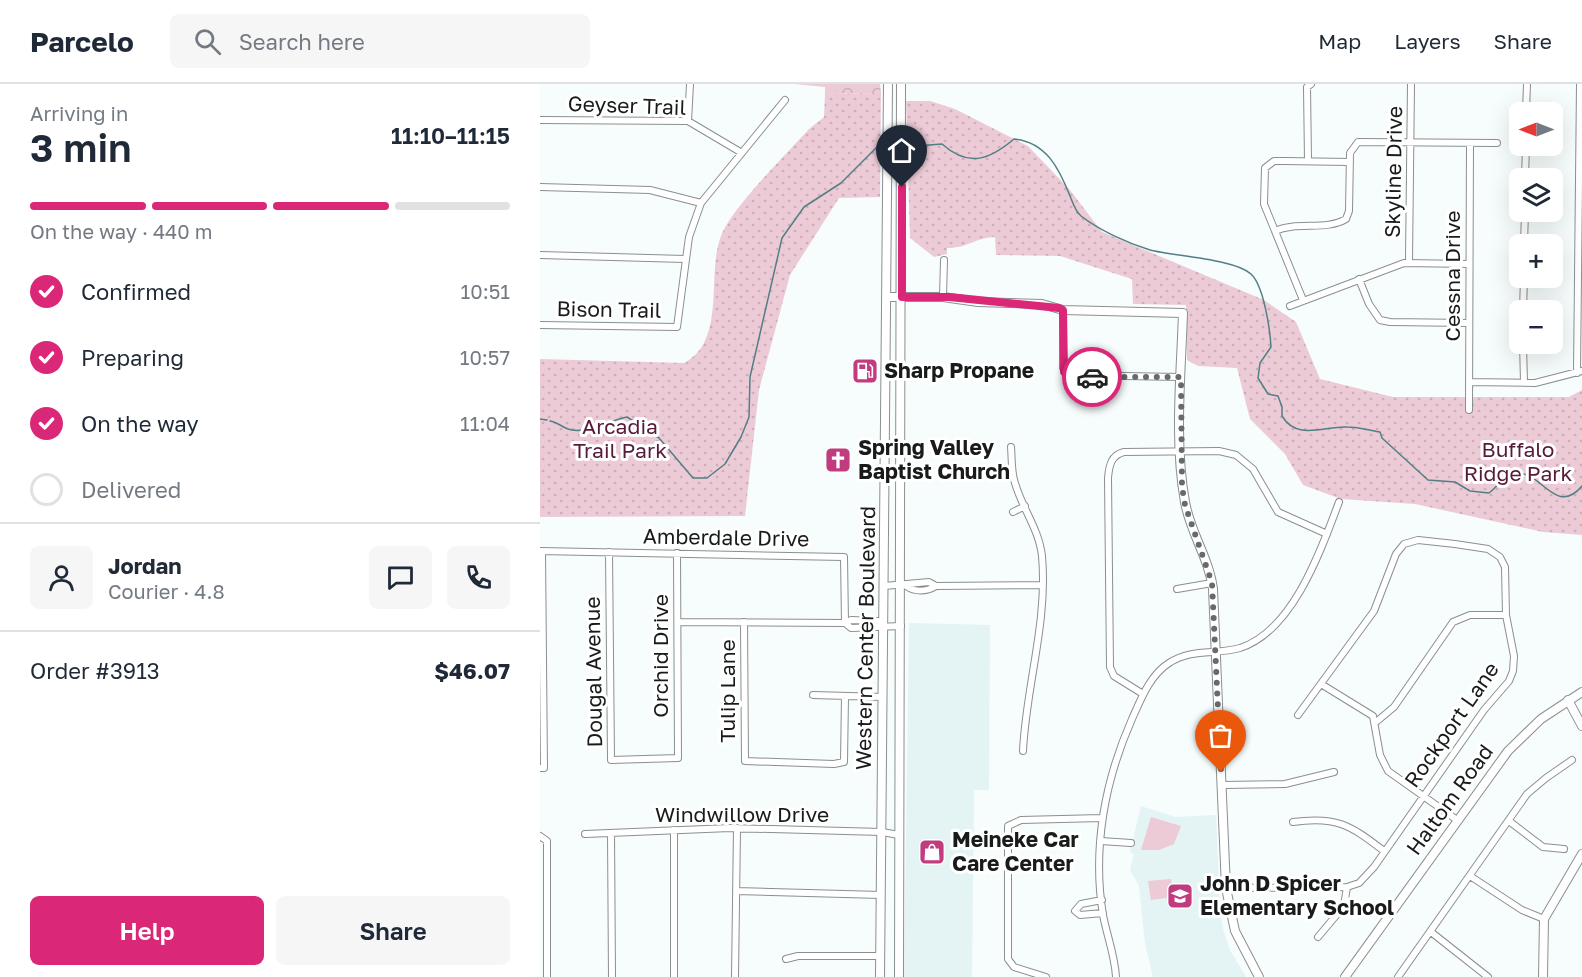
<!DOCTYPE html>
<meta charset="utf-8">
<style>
:root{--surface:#fff;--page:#f6f6f7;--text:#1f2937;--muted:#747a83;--line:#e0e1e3;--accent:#db2777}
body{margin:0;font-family:"Golos Text",sans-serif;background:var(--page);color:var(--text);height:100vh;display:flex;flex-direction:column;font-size:22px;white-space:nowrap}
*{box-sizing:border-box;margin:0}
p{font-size:20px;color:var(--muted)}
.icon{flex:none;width:33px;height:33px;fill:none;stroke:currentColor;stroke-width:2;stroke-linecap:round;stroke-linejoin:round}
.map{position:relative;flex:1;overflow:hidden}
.drawer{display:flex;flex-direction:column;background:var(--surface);width:540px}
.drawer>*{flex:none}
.needle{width:39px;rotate:270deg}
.controls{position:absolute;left:969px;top:18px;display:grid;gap:12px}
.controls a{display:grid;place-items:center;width:54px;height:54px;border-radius:9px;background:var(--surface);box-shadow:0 6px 24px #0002;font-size:30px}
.pin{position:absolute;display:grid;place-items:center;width:51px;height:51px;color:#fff;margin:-62px -26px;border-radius:50% 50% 50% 0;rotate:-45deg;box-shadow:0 0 6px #0007}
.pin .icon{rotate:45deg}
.courier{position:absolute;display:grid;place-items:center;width:60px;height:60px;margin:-30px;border:4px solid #db2777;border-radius:50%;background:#fff;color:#222;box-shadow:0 2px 8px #0007}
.overview em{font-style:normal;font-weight:600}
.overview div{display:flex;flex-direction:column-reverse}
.overview{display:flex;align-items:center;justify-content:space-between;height:102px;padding:0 30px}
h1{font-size:39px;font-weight:600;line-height:45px}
.bar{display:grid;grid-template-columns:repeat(4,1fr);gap:9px 6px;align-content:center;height:72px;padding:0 30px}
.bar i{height:8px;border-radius:4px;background:var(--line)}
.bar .on{background:var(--accent)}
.bar p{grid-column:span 4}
.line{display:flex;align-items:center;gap:15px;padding:0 30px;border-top:2px solid var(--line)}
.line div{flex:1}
.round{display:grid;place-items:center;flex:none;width:63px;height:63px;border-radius:9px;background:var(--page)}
ol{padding:0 30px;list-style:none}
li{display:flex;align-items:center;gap:18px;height:66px}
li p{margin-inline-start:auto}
li .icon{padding:6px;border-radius:50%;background:var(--accent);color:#fff;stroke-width:4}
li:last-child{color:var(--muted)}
li i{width:33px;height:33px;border:3px solid var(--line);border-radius:50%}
.button{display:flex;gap:12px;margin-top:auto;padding:12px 30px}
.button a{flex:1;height:69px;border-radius:9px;background:var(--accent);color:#fff;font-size:24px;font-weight:600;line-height:69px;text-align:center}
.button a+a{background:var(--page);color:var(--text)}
header{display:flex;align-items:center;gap:36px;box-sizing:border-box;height:84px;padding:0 30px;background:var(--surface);border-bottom:2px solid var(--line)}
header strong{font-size:28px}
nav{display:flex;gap:33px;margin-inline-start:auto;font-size:21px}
.search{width:420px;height:54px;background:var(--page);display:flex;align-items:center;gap:15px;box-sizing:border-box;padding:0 21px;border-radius:9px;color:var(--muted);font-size:22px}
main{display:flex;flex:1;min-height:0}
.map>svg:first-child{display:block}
.built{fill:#e4f3f4}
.forest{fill:url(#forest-crowns)}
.park{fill:url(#park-dots)}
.pitch{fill:#eccbd7}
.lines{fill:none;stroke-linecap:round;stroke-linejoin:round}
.stream{stroke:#527f84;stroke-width:1.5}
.minor-casing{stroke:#8a8f8f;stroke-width:8}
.tertiary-casing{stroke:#8a8f8f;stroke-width:10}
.secondary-casing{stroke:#8a8f8f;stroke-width:10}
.minor{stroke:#fff;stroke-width:6}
.tertiary{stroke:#fff;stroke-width:8}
.secondary{stroke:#fff;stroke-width:8}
.done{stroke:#676a6a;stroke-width:6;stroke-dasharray:0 10.8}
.route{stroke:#db2777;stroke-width:8}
.labels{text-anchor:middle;stroke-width:6;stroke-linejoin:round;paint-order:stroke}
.street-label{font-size:21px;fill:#191b1b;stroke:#fff}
.poi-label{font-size:21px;font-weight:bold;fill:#191b1b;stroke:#fff;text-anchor:start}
.park-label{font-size:21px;fill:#571a38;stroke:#fff}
</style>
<header>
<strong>Parcelo</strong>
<div class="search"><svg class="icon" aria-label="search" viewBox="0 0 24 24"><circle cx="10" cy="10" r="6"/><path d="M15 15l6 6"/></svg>Search here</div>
<nav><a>Map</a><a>Layers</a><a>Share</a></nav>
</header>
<main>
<section class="drawer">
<div class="overview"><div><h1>3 min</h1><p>Arriving in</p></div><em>11:10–11:15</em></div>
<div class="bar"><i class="on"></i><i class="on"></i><i class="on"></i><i></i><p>On the way · 440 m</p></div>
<ol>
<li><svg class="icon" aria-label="check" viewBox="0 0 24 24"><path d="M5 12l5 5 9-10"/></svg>Confirmed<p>10:51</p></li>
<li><svg class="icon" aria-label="check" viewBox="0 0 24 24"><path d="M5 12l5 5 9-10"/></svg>Preparing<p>10:57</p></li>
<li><svg class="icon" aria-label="check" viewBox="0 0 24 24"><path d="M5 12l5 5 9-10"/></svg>On the way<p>11:04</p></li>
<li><i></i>Delivered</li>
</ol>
<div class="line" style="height:108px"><a class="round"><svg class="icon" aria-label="person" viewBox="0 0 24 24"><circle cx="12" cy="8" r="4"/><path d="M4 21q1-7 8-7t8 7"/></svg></a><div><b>Jordan</b><p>Courier · 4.8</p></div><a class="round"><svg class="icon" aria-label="chat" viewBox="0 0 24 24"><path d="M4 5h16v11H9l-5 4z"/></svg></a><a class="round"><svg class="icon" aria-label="phone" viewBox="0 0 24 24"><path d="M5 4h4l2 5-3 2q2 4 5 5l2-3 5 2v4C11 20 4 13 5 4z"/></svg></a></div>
<div class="line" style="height:78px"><div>Order #3913</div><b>$46.07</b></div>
<div class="button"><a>Help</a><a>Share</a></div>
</section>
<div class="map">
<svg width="1042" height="893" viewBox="0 0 1042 893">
<defs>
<pattern id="forest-crowns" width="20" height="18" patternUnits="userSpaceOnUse" patternTransform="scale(1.5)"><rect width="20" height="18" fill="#eccbd7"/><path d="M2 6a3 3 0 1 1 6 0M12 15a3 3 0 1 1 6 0" fill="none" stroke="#caaeb8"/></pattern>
<pattern id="park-dots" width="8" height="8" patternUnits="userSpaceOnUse" patternTransform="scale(1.5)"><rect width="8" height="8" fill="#eccbd7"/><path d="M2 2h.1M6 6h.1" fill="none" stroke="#caaeb8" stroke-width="1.8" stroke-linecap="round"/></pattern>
</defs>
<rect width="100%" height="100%" fill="#f7fcfd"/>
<!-- built -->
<path class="built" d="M369,539l81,2 -1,165h-15l-2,187h-68z
M601,722l34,11 41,-2 4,92 3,22 7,21 16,27h-93l-8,-33 -6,-58 -9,-16 4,-16 -4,-2z"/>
<!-- forest -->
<path class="forest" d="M255,0h85l1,9 -56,1v-7z"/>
<!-- park -->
<path class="park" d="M341,9l-1,104 -41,1 -49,77 -31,115 -14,126 -205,1v-158l144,4c43,-22 22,-89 37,-127 12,-30 65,-81 88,-107l15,-12 1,-23z
M366,17h24l25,8 73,37 42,44 32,42 162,68 32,22 24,57 73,18h176l13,-7v145l-39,-3 -128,-28 -74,-5 -38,-14 -18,-31 -35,-35 -13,-51 -39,-2 -11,-6 -1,-55 -53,-1 -1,-25 -72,-23 -64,-1 -1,-18c-22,1 -26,11 -48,11v6l-13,3 -24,-19z"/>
<!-- pitch -->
<path class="pitch" d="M611,733l30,9 -7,18 -15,6h-18z
M631,795l2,18 -22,3 -3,-19z"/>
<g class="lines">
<!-- stream -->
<path class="stream" d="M363,63l39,-3c26,23 46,17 72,-5 32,3 45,29 56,57 3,7 5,15 11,20 18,14 46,27 69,34 23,6 85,9 101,24 13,12 19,56 20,73l-11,16 -2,15 10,16 10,2 4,11v9c15,25 42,10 65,11 10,0 22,3 33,5l2,6 46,42 27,2 15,9 19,2c11,-8 11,-15 27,-19 24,-6 39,44 66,12
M0,335l7,1
M10,337c7,1 12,6 18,8 17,6 42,-9 59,-12l32,21 34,40h14l18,-14 16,-27 8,-20 1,-40 32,-139 22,-31 37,-24 37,-37h5"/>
<defs>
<path id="minor" d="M986,28l1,-28
M0,36l148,1 54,32
M148,37l2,-37
M768,77l-1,-74 4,-3
M985,94l1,-32
M0,103l110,3 51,13
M735,147c22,-10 51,0 71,-12l3,-8 1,-58 8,-11 139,1
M984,160l1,-32
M0,171l145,4
M869,177l2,-177
M819,195l10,25 11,16 10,2 79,1
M403,213l1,-37
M763,216l-39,-96 1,-36 9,-7h10l66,1
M750,222l114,-43 65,1
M523,226v58l3,7 115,2
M983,226l1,-32
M0,241l137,2 12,-90 12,-34 84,-103
M983,260l1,38
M1037,289l3,-289
M929,298l66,1 47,-12
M929,326l1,-267
M471,363c1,11 0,25 4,36 7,25 24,46 27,73 6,66 -16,130 -19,195
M473,428l12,-6
M0,467l304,6 1,66
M69,468l2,208 67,-2 -1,-205
M344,502l45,-4 7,4 105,-1
M366,502c9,6 20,6 30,0
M637,505l35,-6
M138,538l167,1 6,-3 27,1 6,5
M204,538l1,139 89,3 10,-2 1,-66
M305,539l6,5 50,-2
M781,600l52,32 7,39 8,16 69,49
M603,610l-29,-18 -4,-9 -2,-189c1,-12 3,-23 16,-26l95,-1 17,4 17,14 25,43 49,22
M273,611l70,2
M836,638l18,-15 59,-85 17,-7h36
M0,684h4l-2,-217
M682,701l63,-1 49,-12
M969,737l34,26 21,2
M753,738c44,-6 57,3 91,29
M71,749l1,144
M45,750l145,-6 152,4 17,3
M0,752l7,5v136
M561,757l30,2
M930,792l52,34 22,9
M686,804l121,-1 12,-4 15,-16 110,-157 25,-29 4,-10 1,-15 -8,-41 -1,-48 -5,-10 -12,-8 -33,-5 -37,-4 -14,4 -8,10 -22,57 -76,104
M196,807l145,4
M562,816l-21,4 -6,7 5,4 23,-2
M891,848l57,45
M778,853l26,-31 3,-19
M246,875l12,-3h83
M134,893v-147
M195,893l2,-149
M506,893l-32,-10 -6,-8v-133l13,-6 81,-2
M576,893c-1,-21 -9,-41 -13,-62 -11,-67 2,-135 29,-196 9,-20 18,-44 37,-56 23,-15 46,-8 71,-15 53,-17 81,-98 99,-146
M858,893l129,-183 19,-16 26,-18"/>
<path id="tertiary" d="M347,213h56l35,5 64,2 21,6 120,3c-2,62 -9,128 2,189 5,30 24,56 28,87l13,299 9,43 24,46
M1028,616l14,26
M1003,893l1,-58 38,-65"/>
<path id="secondary" d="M340,893l8,-893
M359,893l2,-893
M805,893l163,-226 33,-32 41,-27"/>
</defs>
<!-- minor casing -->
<use href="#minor" class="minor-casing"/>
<!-- tertiary casing -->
<use href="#tertiary" class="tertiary-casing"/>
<!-- secondary casing -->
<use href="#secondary" class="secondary-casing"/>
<!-- minor -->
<use href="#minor" class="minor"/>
<!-- tertiary -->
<use href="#tertiary" class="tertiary"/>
<!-- secondary -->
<use href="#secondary" class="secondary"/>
</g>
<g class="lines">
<!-- done -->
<path class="done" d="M552,293h89l1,110 3,18 27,78 9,189"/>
<!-- route -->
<path class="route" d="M362,103v110h47l110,11 4,2 1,62 6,5h22"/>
</g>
<!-- icons -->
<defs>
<symbol id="fuel-square" viewBox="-11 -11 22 22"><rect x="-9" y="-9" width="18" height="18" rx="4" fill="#c13c7f" stroke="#fff"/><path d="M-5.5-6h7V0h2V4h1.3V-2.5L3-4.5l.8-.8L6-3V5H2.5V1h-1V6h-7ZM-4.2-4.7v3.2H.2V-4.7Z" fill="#fff"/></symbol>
<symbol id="church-square" viewBox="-11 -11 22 22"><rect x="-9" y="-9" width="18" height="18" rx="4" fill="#c13c7f" stroke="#fff"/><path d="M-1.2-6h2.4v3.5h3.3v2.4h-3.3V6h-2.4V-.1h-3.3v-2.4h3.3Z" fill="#fff"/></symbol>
<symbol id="shop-square" viewBox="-11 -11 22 22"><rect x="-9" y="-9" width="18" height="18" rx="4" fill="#c13c7f" stroke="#fff"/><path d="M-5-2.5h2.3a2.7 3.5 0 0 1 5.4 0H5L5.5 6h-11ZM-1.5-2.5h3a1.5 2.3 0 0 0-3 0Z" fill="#fff"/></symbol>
<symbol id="school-square" viewBox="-11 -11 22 22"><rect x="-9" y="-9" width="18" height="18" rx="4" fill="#c13c7f" stroke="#fff"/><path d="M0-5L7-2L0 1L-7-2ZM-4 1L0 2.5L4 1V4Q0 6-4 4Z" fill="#fff"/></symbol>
</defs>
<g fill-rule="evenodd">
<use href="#fuel-square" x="310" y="272" width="30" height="30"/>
<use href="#church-square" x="283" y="361" width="30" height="30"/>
<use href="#shop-square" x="377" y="753" width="30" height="30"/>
<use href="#school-square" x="625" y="797" width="30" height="30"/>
</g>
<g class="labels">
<!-- street labels -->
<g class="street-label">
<text transform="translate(87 22) rotate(2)" y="7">Geyser Trail</text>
<text transform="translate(854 88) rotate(-89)" y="7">Skyline Drive</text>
<text transform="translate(913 192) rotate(-90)" y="7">Cessna Drive</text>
<text transform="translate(69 226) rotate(1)" y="7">Bison Trail</text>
<text transform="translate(186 454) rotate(1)" y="7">Amberdale Drive</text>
<text transform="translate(326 554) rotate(-89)" y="7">Western Center Boulevard</text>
<text transform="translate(121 572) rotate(-90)" y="7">Orchid Drive</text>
<text transform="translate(54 588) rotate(-91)" y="7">Dougal Avenue</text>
<text transform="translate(188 607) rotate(-90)" y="7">Tulip Lane</text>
<text transform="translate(912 641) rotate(-55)" y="7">Rockport Lane</text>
<text transform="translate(910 716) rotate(-54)" y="7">Haltom Road</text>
<text x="202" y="738">Windwillow Drive</text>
</g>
<!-- poi labels -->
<g class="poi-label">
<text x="344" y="294">Sharp Propane</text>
<text x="318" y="371">Spring Valley<tspan x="318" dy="24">Baptist Church</tspan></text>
<text x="412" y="763">Meineke Car<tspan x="412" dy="24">Care Center</tspan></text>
<text x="660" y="807">John D Spicer<tspan x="660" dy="24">Elementary School</tspan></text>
</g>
<!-- park labels -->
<g class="park-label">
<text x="80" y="350">Arcadia<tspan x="80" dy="24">Trail Park</tspan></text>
<text x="978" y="373">Buffalo<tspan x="978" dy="24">Ridge Park</tspan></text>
</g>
</g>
</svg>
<div class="controls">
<a><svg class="needle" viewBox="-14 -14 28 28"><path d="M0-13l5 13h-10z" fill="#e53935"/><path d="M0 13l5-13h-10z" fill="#747a83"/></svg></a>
<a><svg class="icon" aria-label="layers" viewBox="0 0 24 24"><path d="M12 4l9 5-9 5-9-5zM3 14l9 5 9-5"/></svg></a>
<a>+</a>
<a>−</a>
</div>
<div class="pin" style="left:681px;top:688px;background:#ea580c"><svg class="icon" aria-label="bag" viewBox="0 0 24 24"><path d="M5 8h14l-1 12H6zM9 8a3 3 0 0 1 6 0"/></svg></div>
<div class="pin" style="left:362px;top:103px;background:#1f2937"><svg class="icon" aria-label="home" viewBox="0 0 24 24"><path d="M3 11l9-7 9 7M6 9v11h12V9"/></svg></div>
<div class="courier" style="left:552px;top:293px"><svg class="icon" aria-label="car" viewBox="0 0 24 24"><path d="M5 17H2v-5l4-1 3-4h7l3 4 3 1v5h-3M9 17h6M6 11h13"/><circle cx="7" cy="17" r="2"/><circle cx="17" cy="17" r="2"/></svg></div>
</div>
</main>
